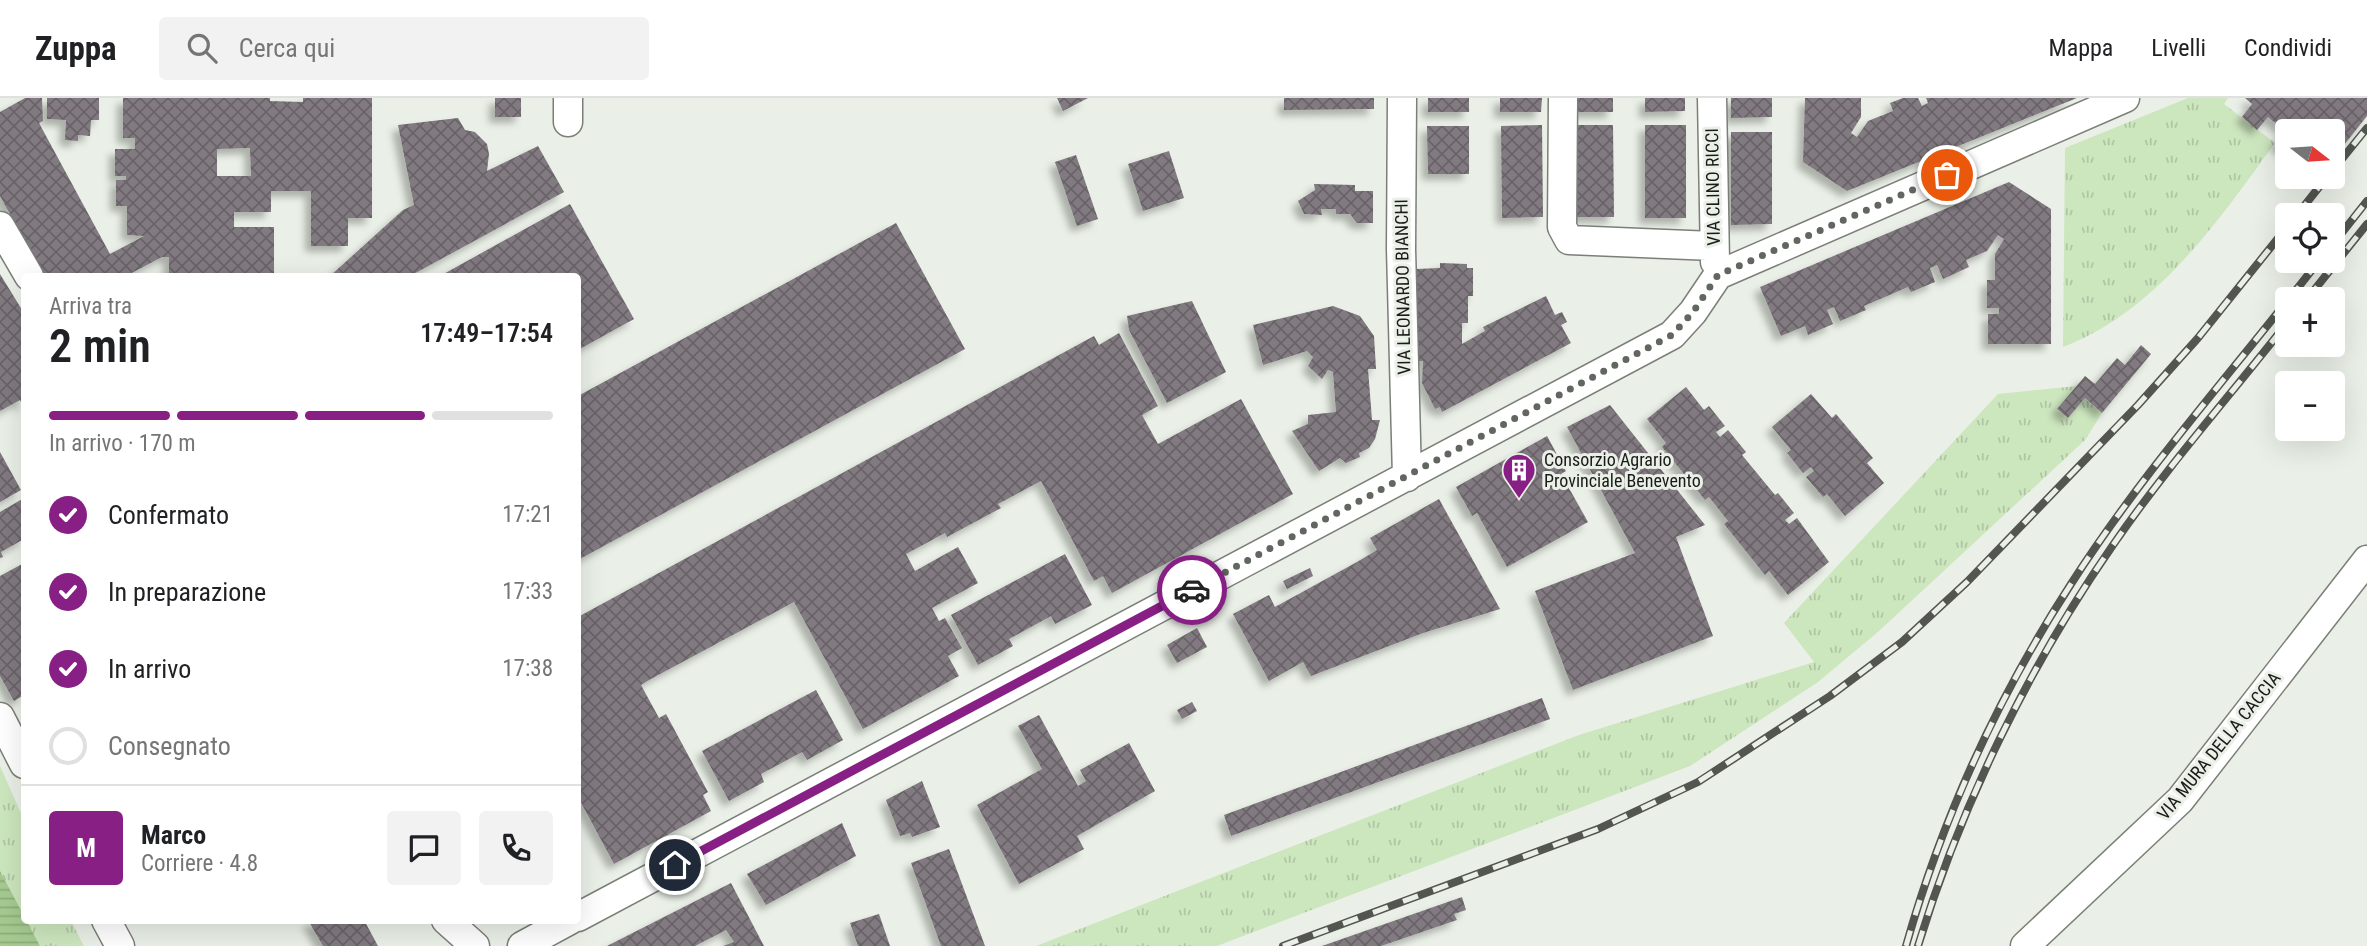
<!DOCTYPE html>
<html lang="it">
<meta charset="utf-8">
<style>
:root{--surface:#fff;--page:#f2f2f2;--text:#202124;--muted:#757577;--line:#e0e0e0;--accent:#881f85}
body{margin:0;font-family:"Roboto Condensed",sans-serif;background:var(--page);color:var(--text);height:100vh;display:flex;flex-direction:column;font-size:26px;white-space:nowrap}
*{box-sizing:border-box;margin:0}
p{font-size:23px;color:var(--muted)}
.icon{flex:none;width:38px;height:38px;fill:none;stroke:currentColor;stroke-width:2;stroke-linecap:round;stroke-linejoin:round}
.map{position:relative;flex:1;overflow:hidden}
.side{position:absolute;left:21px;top:175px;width:560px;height:651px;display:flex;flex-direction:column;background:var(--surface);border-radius:7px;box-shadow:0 7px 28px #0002}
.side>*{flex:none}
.needle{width:46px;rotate:107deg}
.fabs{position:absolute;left:2275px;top:21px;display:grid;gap:14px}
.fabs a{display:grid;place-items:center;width:70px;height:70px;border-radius:7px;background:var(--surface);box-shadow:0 7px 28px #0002;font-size:35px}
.pin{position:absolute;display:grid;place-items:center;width:60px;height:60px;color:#fff;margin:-30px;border:4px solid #fff;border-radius:50%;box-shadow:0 2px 7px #0007}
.courier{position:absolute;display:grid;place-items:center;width:70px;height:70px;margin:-35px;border:5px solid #881f85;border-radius:50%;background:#fff;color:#222;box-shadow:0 2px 9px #0007}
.overview em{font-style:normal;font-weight:600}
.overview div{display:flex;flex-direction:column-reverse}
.overview{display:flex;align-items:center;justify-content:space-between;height:119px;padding:0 28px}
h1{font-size:46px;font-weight:600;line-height:52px}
.bar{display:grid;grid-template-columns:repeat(4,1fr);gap:10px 7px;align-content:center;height:84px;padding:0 28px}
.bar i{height:9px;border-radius:5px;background:var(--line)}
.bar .on{background:var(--accent)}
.bar p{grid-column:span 4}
.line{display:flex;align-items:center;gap:18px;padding:0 28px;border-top:2px solid var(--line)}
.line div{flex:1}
.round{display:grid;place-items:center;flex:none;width:74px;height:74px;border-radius:7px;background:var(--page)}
ol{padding:0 28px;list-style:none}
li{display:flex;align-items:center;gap:21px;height:77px}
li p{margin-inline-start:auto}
li .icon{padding:7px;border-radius:50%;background:var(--accent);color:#fff;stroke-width:4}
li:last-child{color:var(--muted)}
li i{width:38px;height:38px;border:4px solid var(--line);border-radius:50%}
header{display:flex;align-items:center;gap:42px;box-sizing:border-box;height:98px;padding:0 35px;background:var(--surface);border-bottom:2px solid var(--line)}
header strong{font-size:33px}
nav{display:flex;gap:38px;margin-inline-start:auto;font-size:24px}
.search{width:490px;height:63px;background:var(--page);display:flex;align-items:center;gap:18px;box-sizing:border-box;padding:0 24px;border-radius:7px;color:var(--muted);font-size:26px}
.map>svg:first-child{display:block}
.grass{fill:url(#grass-tufts)}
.water{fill:url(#water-rules)}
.building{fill:url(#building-cross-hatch);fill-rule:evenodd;filter:url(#shadow)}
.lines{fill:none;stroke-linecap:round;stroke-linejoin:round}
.minor-casing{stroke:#7a7f77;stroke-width:31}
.minor{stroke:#fff;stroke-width:28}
.rail-casing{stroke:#525550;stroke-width:8}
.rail{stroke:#eaf0e7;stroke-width:5;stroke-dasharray:16;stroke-linecap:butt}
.done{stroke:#626660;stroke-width:7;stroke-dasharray:0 12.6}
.route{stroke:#881f85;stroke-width:9}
.labels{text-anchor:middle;stroke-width:6;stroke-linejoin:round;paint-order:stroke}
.street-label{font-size:18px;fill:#191b18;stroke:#eaf0e7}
.poi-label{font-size:18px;fill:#191b18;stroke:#eaf0e7;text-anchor:start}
</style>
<header>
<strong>Zuppa</strong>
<div class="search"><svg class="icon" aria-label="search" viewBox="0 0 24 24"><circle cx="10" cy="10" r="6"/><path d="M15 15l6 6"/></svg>Cerca qui</div>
<nav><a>Mappa</a><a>Livelli</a><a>Condividi</a></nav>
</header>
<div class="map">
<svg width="2367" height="848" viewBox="0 0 2367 848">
<defs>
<pattern id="grass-tufts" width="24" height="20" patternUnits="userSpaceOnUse" patternTransform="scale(1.75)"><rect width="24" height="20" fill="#cce6be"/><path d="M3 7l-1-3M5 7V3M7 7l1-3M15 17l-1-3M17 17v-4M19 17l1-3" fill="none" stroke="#afc5a3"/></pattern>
<pattern id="water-rules" width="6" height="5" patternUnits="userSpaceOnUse" patternTransform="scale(1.75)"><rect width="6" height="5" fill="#a5ca90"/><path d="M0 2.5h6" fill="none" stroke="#8dad7b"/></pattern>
<pattern id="building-cross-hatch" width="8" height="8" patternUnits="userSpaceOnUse" patternTransform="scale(1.75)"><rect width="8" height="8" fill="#817a80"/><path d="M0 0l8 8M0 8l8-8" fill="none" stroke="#696368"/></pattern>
<filter id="shadow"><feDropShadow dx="-6" dy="6" stdDeviation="3.5" flood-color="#0004"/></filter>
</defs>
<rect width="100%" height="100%" fill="#eaf0e7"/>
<!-- grass -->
<path class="grass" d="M2188,0h40l-4,6 51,39c-57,78 -118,168 -212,204l2,-199z
M2077,288l-20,24 11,8 17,-20 17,15 -17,27 -206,191 -61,51 -128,84 -473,180h-181l543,-211 235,-73 -30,-39 214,-229z
M0,668l24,54v100l47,1 13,25h-84z"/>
<!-- water -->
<path class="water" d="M0,773l40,75h-40z"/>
<!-- building -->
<path class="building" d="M25,0h17l1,23 -4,2 71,131 34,-18 -17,-1v-29h-11v-26h10v-4h-11v-27h20v-11h-12v-40h147v3l33,1v-4h69v120h-24v28h-37v-55h-40v21h-37v15h40v49l-105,-2v-17h-7l-36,19h-82l-44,-80v-84zM250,50l1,28h-34v-27z
M47,0h52v22h-8l-1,16 -12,-1v6l-13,-1 1,-20 -19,-1z
M495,0h26v19h-26z
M1057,0h31l-25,13z
M1284,0h90v11l-90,1z
M1428,0h41v14h-41z
M1500,0h42l-1,14h-41z
M1572,0h41v14h-41z
M1645,0h40v13l-40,1z
M1731,0h41v19l-41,1z
M1805,0h56v19l-10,16 6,4 11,-16 25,-10 -3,-8 13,-5h15l4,8 6,-3 -2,-5h151l-230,93 -44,-29z
M2245,0h122v18l-23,29 -11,-9v-5h-46v22l-12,-10 10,-12 -17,-14 -11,13 -15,-13 10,-13z
M458,20l7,12 10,2 12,12 2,10 -2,17 51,-25 26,46 -154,84h-80l73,-66 11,-5 -16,-80z
M1542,27l1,92 -41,1 -1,-92z
M1572,27h41l1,92h-41z
M1645,27h41v93h-41z
M1427,28h42v48h-41z
M1731,34h41v92l-41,1z
M1169,53l15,47 -41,13 -15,-47z
M1076,57l22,64 -21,7 -22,-64z
M2009,84l42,27v135h-63v-30h11v-6h-12v-28h8v-26l9,-15 -6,-4 -11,16 -21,9 3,7 -26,12 -6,-14 -7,3 5,14 -24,10 -3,-5 -44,19 2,4 -26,11 -6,-14 -7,3 6,14 -25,11 -3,-9 -24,10 -21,-49z
M1314,86l41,1v6h18v32h-16l-7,-9h-14v-5h-15l1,6 -18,-1 -6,-13 17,-11z
M570,106l64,115 -56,31v-74h-138z
M896,125l69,126 -387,211v-164z
M1440,165l27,1v4h6v28h-5v27h-6v21l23,-13 -2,-4 63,-31 9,19 7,-3 5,10 -6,3 10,18 -129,69 -2,-5 -5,2 -13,-26 1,-22h-6l-1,-92 24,-1z
M0,176l24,39v96l-4,-9 -20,11z
M1192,203l34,71 -59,31 -38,-73 -2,-14z
M1333,208l27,10 14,20 2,33h-8l4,51h8l-5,19 -6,9 -10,5 1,4 -14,6 -6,-5 -21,13 -27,-40 16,-7v-9l28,-3 -3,-40 -5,-2 -6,9 -14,-13 5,-9 -6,-6 -44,14 -10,-40z
M1119,235l39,73 -16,9 16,29 83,-45 52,95 -181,99 -9,-17 -9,5 -53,-100 -43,23 3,4 -54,29 -2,-4 -39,21 9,17 43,-24 20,36 -46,25 7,13 6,-3 17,30 -14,8 11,20 -96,53 -69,-127 -145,78 -8,5 18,33 7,-4 42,78 -5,3 8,16 -97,53 -36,-67v-180l516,-281 5,9z
M2141,247l10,9 -49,59 -17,-15 -17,20 -11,-9 28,-33 10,8 22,-26 8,7z
M1686,289l18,23 5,-4 16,20 -9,6 4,5 8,-7 18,22 -4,3 33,40 3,-2 16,20 -9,7 4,4 8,-6 32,44 -41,33 -19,-24 -4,4 -41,-51 4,-3 -19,-24 -4,3 -43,-53 4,-4 -19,-24z
M1811,296l21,24 4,-4 37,44 -6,5 17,20 -39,33 -18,-22 -4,3 -17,-20 8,-6 -3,-4 -8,6 -16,-20 4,-3 -19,-23z
M1610,307l95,120 -29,12 37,99 -140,54 -38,-99 100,-38 -68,-126z
M1547,338l19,35 -5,3 27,48 -81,45 -30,-54 -5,3 -16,-29z
M0,354l21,38 -21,12z
M24,400v41l-23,13 2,5 -3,1v-46z
M1439,401l61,110 -77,24 -112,43 -8,-14 -34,19 -36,-67 36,-19 6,12 82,-45 20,-12 -7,-12z
M1065,456l27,51 -37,19 -4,-8 -42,23 4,7 -35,19 -27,-50z
M24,465v132l-10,6 -14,-25v-100z
M1310,470l3,8 -26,13 -4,-8z
M1197,530l10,19 -30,16 -10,-18z
M816,592l27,50 -36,20 -5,-8 -41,22 3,8 -35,19 -27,-50z
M1542,600l8,21 -319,117 -7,-21z
M1192,604l5,9 -15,8 -5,-9z
M1039,617l39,71 8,-5 -6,-11 49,-27 26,48 -78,45 7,13 -65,35 -42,-79 65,-36 -24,-43z
M922,683l18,46 -28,10 -2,-4 -10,3 -14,-36z
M842,725l14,33 -90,49 -19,-31z
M949,751l36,97h-44l-30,-83z
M731,785l33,63h-41l11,-4 -8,-12 -31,16h-88z
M1462,799l4,13 -12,4 3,6 -76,26h-59z
M879,816l11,32h-32l-8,-23z
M308,822h56l14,26h-55z"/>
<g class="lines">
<defs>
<path id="minor" d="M568,0v24
M1402,0l-1,151 6,228
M1563,0l-1,129 7,13 144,6
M1712,0l3,164
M0,128l29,50
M1718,177l407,-177
M0,619l24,47
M578,819l1094,-582 21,-23 25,-37
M106,822l14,26
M446,822l29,26
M522,848l48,-26
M2025,848l155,-146 187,-240"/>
</defs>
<!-- minor casing -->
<use href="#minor" class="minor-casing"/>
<!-- minor -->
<use href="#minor" class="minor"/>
<defs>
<path id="rail" d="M2333,72l34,-42
M2297,117l30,-38
M2333,146l34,-43
M2289,201l30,-38
M2307,201l60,-75
M1283,848l315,-117 100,-47 132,-86 72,-54 65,-60 171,-177 60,-67 89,-111
M1906,848c36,-127 93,-251 165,-362 64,-100 142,-190 216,-283
M1918,848c43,-141 111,-280 195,-401 53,-77 116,-148 174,-222"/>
</defs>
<!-- rail casing -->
<use href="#rail" class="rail-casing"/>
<!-- rail -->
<use href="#rail" class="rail"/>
</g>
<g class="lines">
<!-- done -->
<path class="done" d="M1192,492l480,-255 21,-23 25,-37 229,-100"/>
<!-- route -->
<path class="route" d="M675,767l517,-275"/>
</g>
<!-- icons -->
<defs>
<symbol id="building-pin" viewBox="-11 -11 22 30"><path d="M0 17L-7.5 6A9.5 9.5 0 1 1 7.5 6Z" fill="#881f85" stroke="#eaf0e7"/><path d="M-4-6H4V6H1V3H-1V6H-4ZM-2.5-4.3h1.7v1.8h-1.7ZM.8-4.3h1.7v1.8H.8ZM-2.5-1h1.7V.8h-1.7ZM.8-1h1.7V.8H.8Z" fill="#fff"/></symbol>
</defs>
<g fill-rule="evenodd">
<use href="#building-pin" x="1500" y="353" width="38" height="52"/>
</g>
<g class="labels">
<!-- street labels -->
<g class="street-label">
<text transform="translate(1713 89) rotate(-91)" y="6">VIA CLINO RICCI</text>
<text transform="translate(1403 189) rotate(-91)" y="6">VIA LEONARDO BIANCHI</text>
<text transform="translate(2219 648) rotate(-51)" y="6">VIA MURA DELLA CACCIA</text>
</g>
<!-- poi labels -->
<g class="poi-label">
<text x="1544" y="368">Consorzio Agrario<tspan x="1544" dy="21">Provinciale Benevento</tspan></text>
</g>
</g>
</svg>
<div class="fabs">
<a><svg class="needle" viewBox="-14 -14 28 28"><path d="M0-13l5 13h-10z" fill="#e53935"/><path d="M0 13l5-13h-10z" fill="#757577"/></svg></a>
<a><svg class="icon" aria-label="locate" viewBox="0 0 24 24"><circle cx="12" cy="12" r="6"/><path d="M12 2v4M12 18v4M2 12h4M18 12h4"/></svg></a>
<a>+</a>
<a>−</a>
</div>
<div class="pin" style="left:1947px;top:77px;background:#ea580c"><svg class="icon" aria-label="bag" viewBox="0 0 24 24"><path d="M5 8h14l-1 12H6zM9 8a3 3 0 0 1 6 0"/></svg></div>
<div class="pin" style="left:675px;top:767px;background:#1f2937"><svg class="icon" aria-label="home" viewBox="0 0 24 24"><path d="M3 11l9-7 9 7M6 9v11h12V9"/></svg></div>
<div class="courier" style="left:1192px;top:492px"><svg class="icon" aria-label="car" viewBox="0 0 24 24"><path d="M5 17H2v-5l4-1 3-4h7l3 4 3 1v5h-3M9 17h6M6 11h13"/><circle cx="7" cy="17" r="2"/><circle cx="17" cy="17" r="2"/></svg></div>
<section class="side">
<div class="overview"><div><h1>2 min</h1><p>Arriva tra</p></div><em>17:49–17:54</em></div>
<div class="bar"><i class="on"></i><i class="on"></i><i class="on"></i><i></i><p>In arrivo · 170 m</p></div>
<ol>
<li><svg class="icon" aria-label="check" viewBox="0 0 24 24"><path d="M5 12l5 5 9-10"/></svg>Confermato<p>17:21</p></li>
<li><svg class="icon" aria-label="check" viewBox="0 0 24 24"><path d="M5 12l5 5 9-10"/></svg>In preparazione<p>17:33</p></li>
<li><svg class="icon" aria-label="check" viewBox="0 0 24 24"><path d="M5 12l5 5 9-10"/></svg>In arrivo<p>17:38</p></li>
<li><i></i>Consegnato</li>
</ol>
<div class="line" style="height:126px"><b class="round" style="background:var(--accent);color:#fff">M</b><div><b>Marco</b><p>Corriere · 4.8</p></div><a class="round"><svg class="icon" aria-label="chat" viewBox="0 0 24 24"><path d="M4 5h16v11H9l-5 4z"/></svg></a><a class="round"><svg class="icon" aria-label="phone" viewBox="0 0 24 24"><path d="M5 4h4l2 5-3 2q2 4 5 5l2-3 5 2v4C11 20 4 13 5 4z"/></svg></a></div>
</section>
</div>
